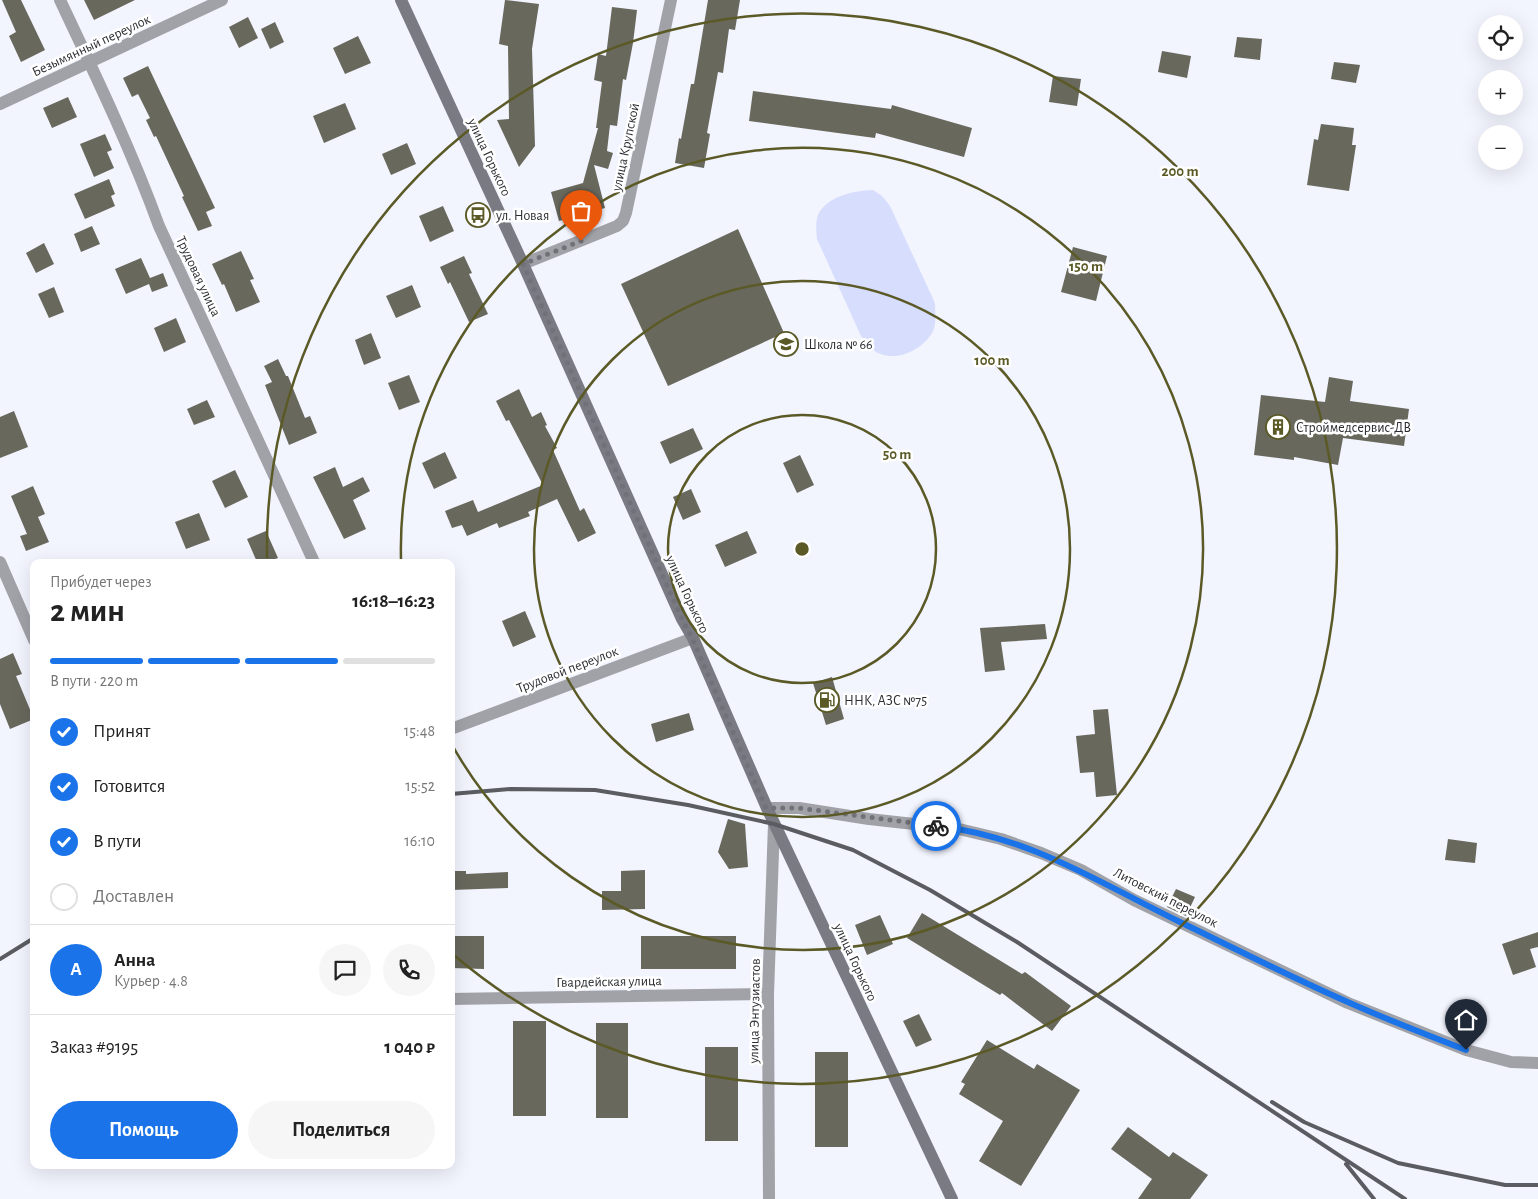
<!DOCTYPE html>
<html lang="ru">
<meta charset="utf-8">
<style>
:root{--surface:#fff;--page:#f6f6f6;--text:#222;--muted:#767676;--line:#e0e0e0;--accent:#1a73e8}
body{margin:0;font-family:"Alegreya Sans",sans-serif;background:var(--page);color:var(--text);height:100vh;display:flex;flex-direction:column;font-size:19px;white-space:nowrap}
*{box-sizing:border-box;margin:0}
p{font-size:16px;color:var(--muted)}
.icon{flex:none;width:28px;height:28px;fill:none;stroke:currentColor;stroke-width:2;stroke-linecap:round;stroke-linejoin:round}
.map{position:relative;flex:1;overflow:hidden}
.panel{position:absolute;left:30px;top:559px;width:425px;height:610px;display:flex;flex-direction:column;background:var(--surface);border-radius:10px;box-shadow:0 5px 20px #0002}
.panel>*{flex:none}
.controls{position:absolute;left:1478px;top:15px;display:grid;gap:10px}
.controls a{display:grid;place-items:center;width:45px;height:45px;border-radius:50%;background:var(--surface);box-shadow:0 5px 20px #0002;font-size:25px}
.pin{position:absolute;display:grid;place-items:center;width:42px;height:42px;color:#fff;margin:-51px -21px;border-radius:50% 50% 50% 0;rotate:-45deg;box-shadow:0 0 5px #0007}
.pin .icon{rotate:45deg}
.courier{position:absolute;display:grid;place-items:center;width:50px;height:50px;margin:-25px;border:4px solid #1a73e8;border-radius:50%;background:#fff;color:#222;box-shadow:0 1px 6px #0007}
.summary em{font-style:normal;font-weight:600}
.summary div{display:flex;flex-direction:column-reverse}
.summary{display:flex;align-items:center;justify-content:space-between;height:85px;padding:0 20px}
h1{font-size:32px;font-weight:600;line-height:38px}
.bar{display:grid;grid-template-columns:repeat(4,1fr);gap:8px 5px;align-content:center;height:60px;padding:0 20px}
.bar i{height:6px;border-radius:4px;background:var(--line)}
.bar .on{background:var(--accent)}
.bar p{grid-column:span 4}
.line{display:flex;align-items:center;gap:12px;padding:0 20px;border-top:1px solid var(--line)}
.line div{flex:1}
.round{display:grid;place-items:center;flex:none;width:52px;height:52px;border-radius:26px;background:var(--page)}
ol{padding:0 20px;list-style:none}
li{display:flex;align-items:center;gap:15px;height:55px}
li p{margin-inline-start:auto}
li .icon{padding:5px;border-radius:50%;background:var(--accent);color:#fff;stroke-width:4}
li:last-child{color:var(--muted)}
li i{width:28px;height:28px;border:2px solid var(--line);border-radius:50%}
.primary-button{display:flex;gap:10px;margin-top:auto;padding:10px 20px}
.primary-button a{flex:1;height:58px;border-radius:30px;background:var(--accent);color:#fff;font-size:20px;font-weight:600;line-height:58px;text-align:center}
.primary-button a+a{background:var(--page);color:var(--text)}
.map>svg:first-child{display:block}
.grass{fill:#d7ddfc}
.building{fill:#68685d}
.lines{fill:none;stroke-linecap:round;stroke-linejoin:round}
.minor{stroke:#a1a2a7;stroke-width:12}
.secondary{stroke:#797a82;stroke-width:12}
.rail{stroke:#5b5c62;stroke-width:4}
.done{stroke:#717279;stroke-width:5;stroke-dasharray:0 9}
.route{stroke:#1a73e8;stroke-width:6}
.ring{fill:none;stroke:#5b5a27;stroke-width:2.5}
.labels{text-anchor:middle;stroke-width:5;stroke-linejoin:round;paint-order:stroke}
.street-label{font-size:14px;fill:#2b2c31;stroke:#fff}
.poi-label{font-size:14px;fill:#2b2c31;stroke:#fff;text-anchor:start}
.centre{fill:#5b5a27;stroke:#fff;stroke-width:2.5}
.ring-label{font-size:15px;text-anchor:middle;font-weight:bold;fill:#5b5a27;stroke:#fff;stroke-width:5;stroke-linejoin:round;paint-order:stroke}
</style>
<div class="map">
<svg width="1538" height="1199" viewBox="0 0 1538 1199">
<rect width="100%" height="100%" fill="#f2f4fe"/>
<!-- grass -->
<path class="grass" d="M873,190l9,6 8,10 45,97c0,9 2,22 -3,30 -10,16 -32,28 -51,21 -8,-2 -15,-12 -20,-18l-44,-97c-1,-9 -2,-20 3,-28 12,-16 34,-20 53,-21z"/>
<!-- building -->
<path class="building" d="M2,0h19l24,50 -24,12 -12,-26 7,-4z
M84,0h51l-41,20z
M505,0l34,4 -7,45 3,97 -16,21 -22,-47 12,-1 -1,-73 -9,-2z
M708,0h32l-5,30 -6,-1 -6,44 -5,-1 -11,61 3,1 -6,34 -29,-5 4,-25 2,1 10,-55h3z
M612,7l25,3 -4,33 -7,37 -3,-1 -6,47 -7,-1 -3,26 6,2 -5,16 -14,-4 11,43 -46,13 -8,-29 32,-9 15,-55h-2l6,-46 -8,-2 4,-26 8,2z
M248,17l10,21 -19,10 -10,-21z
M275,22l9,20 -14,7 -9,-20z
M358,36l13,27 -26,11 -12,-26z
M1237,37l25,2 -2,21 -26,-3z
M1162,51l29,5 -4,22 -29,-6z
M1334,62l26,3 -4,18 -25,-4z
M148,66l67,142 -9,4 6,14 -14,5 -16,-34 2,-1 -28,-60 -2,1 -8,-17 4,-2 -12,-24 -6,3 -9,-19z
M1053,76l28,3 -4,27 -28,-4z
M753,91l138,18 1,-4 80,23 -8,29 -88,-24 -1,5 -126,-17z
M68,97l9,20 -25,11 -9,-20z
M345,103l11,26 -32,14 -11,-27z
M1321,124l33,4 -2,17h4l-7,46 -42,-6 7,-46 4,1z
M105,134l7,16 -5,2 7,16 -20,9 -14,-33z
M407,143l9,21 -25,11 -9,-21z
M109,179l6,15 -4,2 4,10 -30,13 -11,-25z
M443,206l11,25 -24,11 -11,-26z
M92,226l8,18 -19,8 -7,-18z
M738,229l46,104 -116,53 -47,-102z
M44,243l10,21 -18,9 -10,-20z
M1073,247l34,9 -11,45 -35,-9z
M241,251l13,28 -4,1 10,22 -24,10 -12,-28 -2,1 -10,-21z
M464,256l8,17 -3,1 19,40 -19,8 -19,-40 -2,2 -8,-17z
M141,258l9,20 13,-5 5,13 -16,6 -3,-8 -23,10 -11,-25z
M412,285l9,22 -25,11 -10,-22z
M54,287l10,25 -15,6 -11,-24z
M176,318l10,24 -22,10 -10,-24z
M371,333l10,25 -17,7 -9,-25z
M278,359l8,17h2l17,42 5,-2 7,17 -28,12 -24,-60 7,-3 -8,-16z
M409,375l11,27 -21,8 -11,-27z
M1329,377l24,4 -3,20 59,8 -5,37 -61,-8 -5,27 -44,-8v3l-40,-5 7,-60 64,7z
M519,389l13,28 9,-5 6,13 -2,1 12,22 -4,2 27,61 4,-3 12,25 -18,9 -21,-43 -29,13 2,4 -31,12 -2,-5 -30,13 -5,-11 -10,3 -7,-17 28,-11 5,12 65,-27 -34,-65 -3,1 -10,-20z
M207,400l8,17 -21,8 -7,-16z
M14,411l14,36 -28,11v-41z
M693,428l10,21 -33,15 -10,-22z
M445,452l12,26 -23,11 -12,-26z
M800,455l14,30 -17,8 -14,-30z
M335,467l8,20 20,-10 7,14 -17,9 13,29 -22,10 -31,-62z
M235,470l13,27 -23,11 -13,-27z
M33,486l12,28 -7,3 11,25 -23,9 -6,-15 7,-2 -16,-38z
M691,489l10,23 -18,8 -10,-23z
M199,513l11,27 -24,9 -11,-27z
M266,531l12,27 -11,4h-10l-10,-23z
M747,531l10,22 -32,14 -10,-22z
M525,611l11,26 -23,10 -11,-26z
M1045,624l2,15 -46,3 4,28 -20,2 -5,-44z
M13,653l9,21 -6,2 18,43 -24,10 -10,-25v-45z
M832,677l12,42 -18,6 -13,-42z
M1108,709l9,86 -21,2 -2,-25 -14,1 -4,-37 19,-2 -2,-24z
M689,713l5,17 -38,12 -5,-18z
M728,819l17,5 3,43 -19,2 -11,-17z
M1448,839l29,4 -2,20 -30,-3z
M645,870v39l-43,1v-19h19v-20z
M451,871h15v3l42,-2v16l-57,2z
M1176,889l19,8 -9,19 -19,-9z
M922,913l100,61 3,-2 46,34 -19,25 -50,-38 -2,2 -93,-57z
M880,915l13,29 -26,11 -12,-30z
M1538,932v15l-8,2 6,18 -23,8 -11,-31z
M451,936h33v33l-33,-1z
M641,936h95v33h-95z
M919,1014l13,26 -16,7 -13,-26z
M513,1021h33v95h-33z
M596,1023h32v95h-32z
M987,1040l47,29 3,-5 43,26 -59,96 -42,-25 24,-40 -44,-27 6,-10 -4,-2z
M705,1047h33v94h-33z
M815,1052h33v95h-33z
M1128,1127l41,30 4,-5 35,23 -18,24h-52l14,-20 -41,-30z"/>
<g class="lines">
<!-- minor -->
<path class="minor" d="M60,0c35,74 71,149 99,226l155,336
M0,104l222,-104
M523,264l94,-38 6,-5 3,-8 45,-213
M0,562l34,78
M451,729l242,-91
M767,808h32l70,11 90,10 42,10 40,14 40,17 53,30 214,103 118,47 45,12 27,1
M451,999l317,-5
M769,1199l-1,-205 6,-170"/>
<!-- secondary -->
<path class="secondary" d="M401,0l122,264 159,355 11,19 74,170 185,391"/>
<!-- rail -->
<path class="rail" d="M451,794l60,-5 84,1 93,15 86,19 79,26 77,40 87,52 388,257
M0,959l34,-21
M1272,1102l32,20 94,41 107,22h33
M1346,1164l28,35"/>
</g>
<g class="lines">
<!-- done -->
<path class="done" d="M581,241l-58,23 159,355 10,19 74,170h33l137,18"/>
<!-- route -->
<path class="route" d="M936,826c93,10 162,56 244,96 56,27 112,56 170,81 38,17 77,32 116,47"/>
</g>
<!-- distance rings -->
<g class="ring">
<circle cx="802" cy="549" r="134"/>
<circle cx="802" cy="549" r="268"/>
<path d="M401 559A401 401 0 1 1 451 743"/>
<path d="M267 558A535 535 0 1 1 455 956"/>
</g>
<!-- icons -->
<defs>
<symbol id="bus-ring" viewBox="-11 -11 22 22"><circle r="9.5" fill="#fff" stroke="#5b5a27" stroke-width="1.5"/><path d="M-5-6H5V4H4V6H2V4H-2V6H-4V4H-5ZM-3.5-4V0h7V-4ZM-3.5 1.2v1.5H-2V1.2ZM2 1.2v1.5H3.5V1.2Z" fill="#5b5a27"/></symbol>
<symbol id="school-ring" viewBox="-11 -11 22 22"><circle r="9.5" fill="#fff" stroke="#5b5a27" stroke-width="1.5"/><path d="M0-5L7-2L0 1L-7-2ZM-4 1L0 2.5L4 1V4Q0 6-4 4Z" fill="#5b5a27"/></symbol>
<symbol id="building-ring" viewBox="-11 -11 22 22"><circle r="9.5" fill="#fff" stroke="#5b5a27" stroke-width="1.5"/><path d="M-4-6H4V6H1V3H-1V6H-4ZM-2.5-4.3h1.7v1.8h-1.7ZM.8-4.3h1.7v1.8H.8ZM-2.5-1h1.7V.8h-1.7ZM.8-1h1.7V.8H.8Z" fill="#5b5a27"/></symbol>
<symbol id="fuel-ring" viewBox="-11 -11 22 22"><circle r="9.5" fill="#fff" stroke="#5b5a27" stroke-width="1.5"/><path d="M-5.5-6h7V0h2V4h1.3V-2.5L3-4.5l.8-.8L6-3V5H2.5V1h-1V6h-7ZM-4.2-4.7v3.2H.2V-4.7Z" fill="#5b5a27"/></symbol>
</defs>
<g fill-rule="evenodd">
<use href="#bus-ring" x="464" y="201" width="28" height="28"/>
<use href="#school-ring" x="772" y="330" width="28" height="28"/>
<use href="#building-ring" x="1264" y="413" width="28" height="28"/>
<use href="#fuel-ring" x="813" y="686" width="28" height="28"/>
</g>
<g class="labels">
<!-- street labels -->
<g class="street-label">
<text transform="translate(91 45) rotate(-25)" y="5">Безымянный переулок</text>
<text transform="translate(625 147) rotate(-78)" y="5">улица Крупской</text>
<text transform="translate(490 157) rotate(65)" y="5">улица Горького</text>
<text transform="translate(199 276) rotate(65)" y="5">Трудовая улица</text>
<text transform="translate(688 594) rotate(65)" y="5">улица Горького</text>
<text transform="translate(567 669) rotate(-21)" y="5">Трудовой переулок</text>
<text transform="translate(1166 897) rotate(27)" y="5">Литовский переулок</text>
<text transform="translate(856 962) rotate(65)" y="5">улица Горького</text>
<text transform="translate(609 981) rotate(-1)" y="5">Гвардейская улица</text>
<text transform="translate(754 1011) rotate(-89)" y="5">улица Энтузиастов</text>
</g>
<!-- poi labels -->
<g class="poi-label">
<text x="496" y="220">ул. Новая</text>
<text x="804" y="349">Школа № 66</text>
<text x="1296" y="432">Строймедсервис-ДВ</text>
<text x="844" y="705">ННК, АЗС №75</text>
</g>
</g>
<circle cx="802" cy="549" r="8" class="centre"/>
<g class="ring-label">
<text x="1180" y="176">200 m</text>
<text x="1086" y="271">150 m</text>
<text x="992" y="365">100 m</text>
<text x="897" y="459">50 m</text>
</g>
</svg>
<div class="controls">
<a><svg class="icon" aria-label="locate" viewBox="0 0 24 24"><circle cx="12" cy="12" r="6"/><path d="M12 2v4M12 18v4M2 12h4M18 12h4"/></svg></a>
<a>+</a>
<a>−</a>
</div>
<div class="pin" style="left:581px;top:241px;background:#ea580c"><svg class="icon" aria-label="bag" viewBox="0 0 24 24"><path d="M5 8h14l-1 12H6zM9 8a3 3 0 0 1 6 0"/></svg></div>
<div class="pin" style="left:1466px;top:1050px;background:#1f2937"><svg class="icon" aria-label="home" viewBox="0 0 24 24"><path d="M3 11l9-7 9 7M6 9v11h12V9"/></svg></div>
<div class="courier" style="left:936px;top:826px"><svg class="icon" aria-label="bike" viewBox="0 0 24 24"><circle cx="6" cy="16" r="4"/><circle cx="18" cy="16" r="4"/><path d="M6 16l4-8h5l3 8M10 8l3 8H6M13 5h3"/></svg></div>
<section class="panel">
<div class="summary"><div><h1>2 мин</h1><p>Прибудет через</p></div><em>16:18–16:23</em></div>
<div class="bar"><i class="on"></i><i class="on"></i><i class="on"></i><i></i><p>В пути · 220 m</p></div>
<ol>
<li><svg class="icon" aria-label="check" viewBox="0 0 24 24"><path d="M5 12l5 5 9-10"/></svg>Принят<p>15:48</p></li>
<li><svg class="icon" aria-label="check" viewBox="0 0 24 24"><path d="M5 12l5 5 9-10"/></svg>Готовится<p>15:52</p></li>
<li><svg class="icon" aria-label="check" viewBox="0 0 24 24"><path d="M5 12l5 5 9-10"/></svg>В пути<p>16:10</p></li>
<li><i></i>Доставлен</li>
</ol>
<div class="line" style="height:90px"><b class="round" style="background:var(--accent);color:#fff">А</b><div><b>Анна</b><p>Курьер · 4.8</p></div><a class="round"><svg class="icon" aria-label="chat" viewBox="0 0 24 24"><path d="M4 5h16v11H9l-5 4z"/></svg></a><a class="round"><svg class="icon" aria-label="phone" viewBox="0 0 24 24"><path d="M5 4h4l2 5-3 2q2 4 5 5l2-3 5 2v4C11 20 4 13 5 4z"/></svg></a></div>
<div class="line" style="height:65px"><div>Заказ #9195</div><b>1 040 ₽</b></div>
<div class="primary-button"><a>Помощь</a><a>Поделиться</a></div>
</section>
</div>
